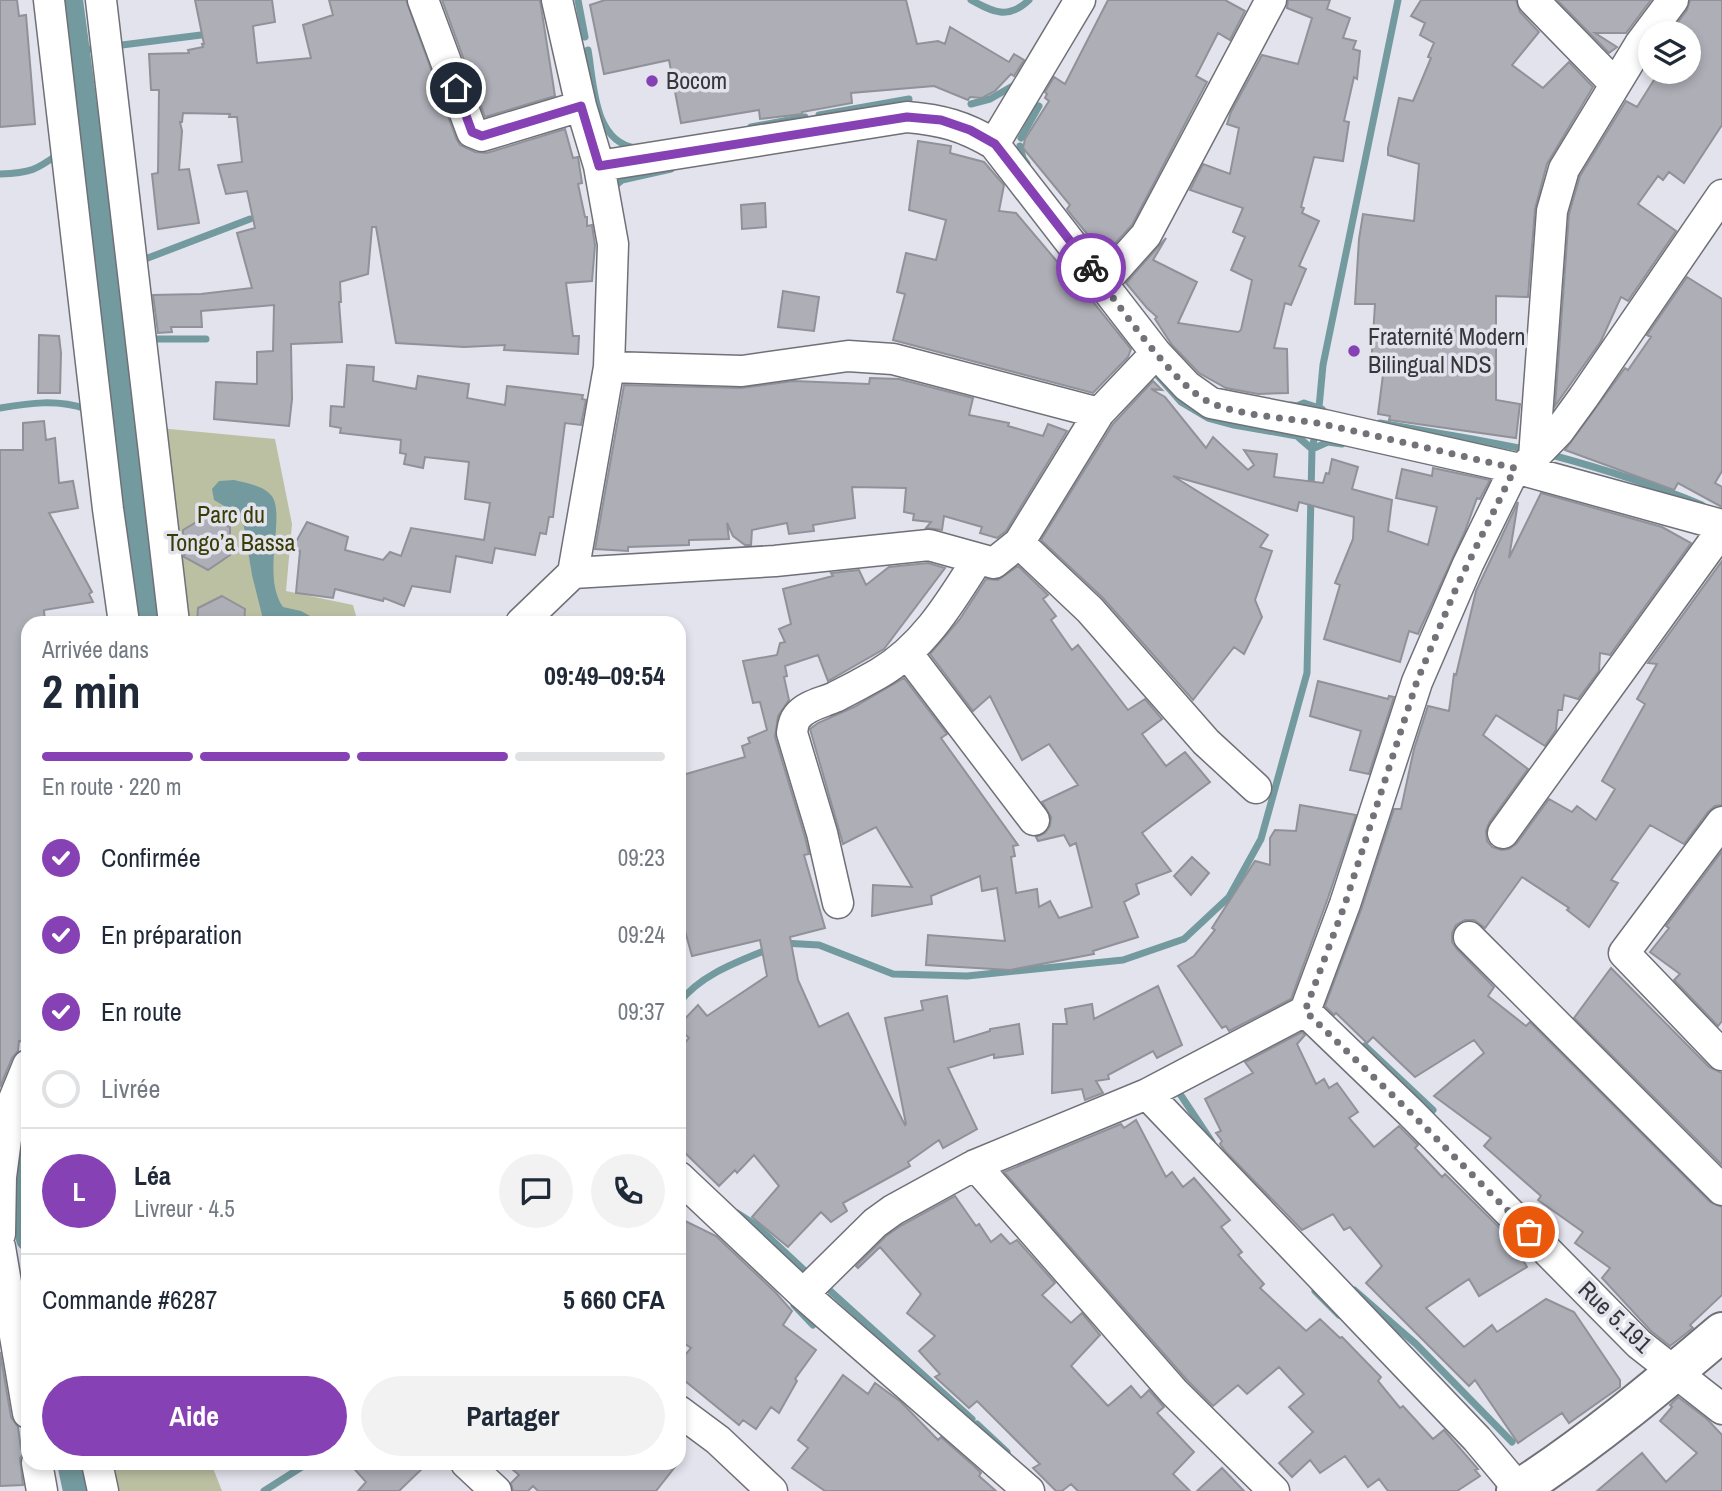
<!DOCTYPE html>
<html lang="fr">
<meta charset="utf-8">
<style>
:root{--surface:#fff;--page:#f2f2f3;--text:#1f2937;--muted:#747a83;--line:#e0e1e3;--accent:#8641b4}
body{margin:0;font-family:"Archivo Narrow",sans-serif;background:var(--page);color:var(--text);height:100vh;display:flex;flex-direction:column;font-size:26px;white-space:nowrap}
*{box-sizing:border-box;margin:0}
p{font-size:23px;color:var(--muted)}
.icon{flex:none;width:38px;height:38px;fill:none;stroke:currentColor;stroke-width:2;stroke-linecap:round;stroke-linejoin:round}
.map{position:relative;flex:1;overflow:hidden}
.sheet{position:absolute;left:21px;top:616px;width:665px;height:854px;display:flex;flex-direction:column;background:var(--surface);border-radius:21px;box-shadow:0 4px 10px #0003}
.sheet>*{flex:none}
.buttons{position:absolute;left:1638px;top:21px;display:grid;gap:14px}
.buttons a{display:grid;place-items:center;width:63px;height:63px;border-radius:50%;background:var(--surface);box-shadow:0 4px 10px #0003;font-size:35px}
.pin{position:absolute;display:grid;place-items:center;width:60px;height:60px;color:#fff;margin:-30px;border:4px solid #fff;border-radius:50%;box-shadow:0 2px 7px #0007}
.courier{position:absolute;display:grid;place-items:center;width:70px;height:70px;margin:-35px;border:5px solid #8641b4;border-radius:50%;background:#fff;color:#222;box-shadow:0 2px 9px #0007}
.summary em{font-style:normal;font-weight:700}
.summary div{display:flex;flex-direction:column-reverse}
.summary{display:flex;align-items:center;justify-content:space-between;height:119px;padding:0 21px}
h1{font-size:46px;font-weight:700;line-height:52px}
.bar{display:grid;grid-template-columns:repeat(4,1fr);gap:10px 7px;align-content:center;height:84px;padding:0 21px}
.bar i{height:9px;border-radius:5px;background:var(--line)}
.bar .on{background:var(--accent)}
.bar p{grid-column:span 4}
.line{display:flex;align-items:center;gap:18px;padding:0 21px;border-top:2px solid var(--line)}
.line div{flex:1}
.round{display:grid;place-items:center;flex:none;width:74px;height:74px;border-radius:37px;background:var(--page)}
ol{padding:0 21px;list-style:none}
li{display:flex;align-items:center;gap:21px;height:77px}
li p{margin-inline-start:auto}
li .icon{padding:7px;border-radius:50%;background:var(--accent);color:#fff;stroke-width:4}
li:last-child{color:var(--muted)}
li i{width:38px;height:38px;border:4px solid var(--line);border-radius:50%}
.action{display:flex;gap:14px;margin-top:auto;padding:14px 21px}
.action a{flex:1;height:80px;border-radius:42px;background:var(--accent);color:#fff;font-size:28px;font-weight:700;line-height:80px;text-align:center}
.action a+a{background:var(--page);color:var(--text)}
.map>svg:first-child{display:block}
.green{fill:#bcc0a2}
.water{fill:#739a9e}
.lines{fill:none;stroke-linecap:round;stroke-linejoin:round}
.stream{stroke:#739a9e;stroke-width:7}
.canal{stroke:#739a9e;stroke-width:24}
.building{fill:#aeaeb7;stroke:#909199;stroke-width:2}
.minor-casing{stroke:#6f7078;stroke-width:33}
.major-casing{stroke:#6f7078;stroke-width:42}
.minor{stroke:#fff;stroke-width:30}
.major{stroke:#fff;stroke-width:38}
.done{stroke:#727378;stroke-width:7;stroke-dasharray:0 12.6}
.route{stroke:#8641b4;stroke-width:9}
.poi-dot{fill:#8641b4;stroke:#e2e3ec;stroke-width:2.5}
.labels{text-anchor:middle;stroke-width:7;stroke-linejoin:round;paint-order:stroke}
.poi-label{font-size:24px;fill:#36373a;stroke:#e2e3ec;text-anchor:start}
.park-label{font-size:24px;fill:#393d05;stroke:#e2e3ec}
.street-label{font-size:24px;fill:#36373a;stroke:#e2e3ec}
</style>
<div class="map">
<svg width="1722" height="1491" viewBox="0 0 1722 1491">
<rect width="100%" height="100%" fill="#e2e3ec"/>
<!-- green -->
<path class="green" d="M159,428l116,11 17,85 -6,67 67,14 5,18h-177z
M103,1463h108l11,28h-113z"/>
<!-- water -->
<path class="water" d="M234,480c12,3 27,5 36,14 18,17 -10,81 13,113l18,4 22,12h-59l-12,-48 -8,-48 -6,-13 -24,-14 -2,-11 7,-8z"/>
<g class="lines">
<!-- stream -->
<path class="stream" d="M578,0l7,37
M971,0c22,12 37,20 58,0
M114,46l95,-12
M588,50c6,33 5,92 48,98
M77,51l21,-3
M971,104l19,-5 28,-16
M819,115l90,-16
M751,127l54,-10
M1021,138l18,-32
M73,144l15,-11
M1020,146l3,12 4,6
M0,174c31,-1 36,-4 60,-21
M615,191l1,-6 6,-5 49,-11
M140,261l110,-42
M107,269l18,-4
M114,334l18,3
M147,339h59
M1158,376l23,26 27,16 26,7 63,11 15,13 16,-7 14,2
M1291,405l6,1 7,-3 18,6
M0,408c30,-5 57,-9 86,1
M1318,418l5,-53 75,-365
M1380,423l92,16
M1472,439l52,10
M1548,454c52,14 104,30 154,51
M783,943l36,2 74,29 74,2 156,-16 61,-21 45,-42 32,-58 46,-166 5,-224 4,-19
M679,1003c21,-28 58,-41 90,-54
M1365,1046l68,64
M1176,1088l36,54
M737,1213l20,13 46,43
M826,1287l146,132
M1354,1290l62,54 96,98
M1315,1291l24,24
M794,1305l19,20
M977,1424l30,28
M264,1491l44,-28"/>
<!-- canal -->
<path class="canal" d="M71,0l36,269 41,354
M28,1139c-5,32 -6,68 0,100
M69,1463l6,28"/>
</g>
<!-- building -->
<path class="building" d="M0,0h17l2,16 7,-1 9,109 -35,3z
M195,0h77l3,22 -22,4 4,37 54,-5 -8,-33 30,-10 -4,-15h77l50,138 4,7 15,7 12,1 78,-24 8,29 5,-1 4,26 -4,1 7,33h2v9l5,-1 3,20 -3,36 -26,2 7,53h6l-1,18 -74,-4 1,-5 -41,2 -68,-4 -20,-116h-4l-4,47 -28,8 1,20h-2l3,40 -51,2 1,55 -3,27 -75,-7 2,-37 41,2v-32l16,-1 1,-46 -73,6 1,16h-31l1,5 -14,1 -5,-38 48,-1 51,-6 -15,-55 18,-5 -8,-37 -21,3 -8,-29 24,-3 -5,-45h-8l1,-3 -47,-1 -1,9h-2l2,9 -3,39 10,-1 10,54 -41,6 -6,-55 6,-1 1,-83h-8l-2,-36 40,-1 -1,-3 15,-3 -1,-3h2z
M442,0h98l15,96 -70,21z
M605,0h301l11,44 21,-3 7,3 5,-17 59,35 5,-8 10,6 -10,16 -3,-2 -16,17 -13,7 -12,-1 -2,3 -34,-14 -83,7 1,10 -50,9v2l-42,5 -1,-9 -78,13 -12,-63 -65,14 -14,-69z
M1108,0h117l20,11 -15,29 -12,-7 -22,43 11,6 -75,143 -23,25 -21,-15 -15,-18 -6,-8 3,-4 -47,-57 2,-9 24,-38 -4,-3 2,-4 -2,-2 9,-15 11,7z
M1288,0h42l-3,9 23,9 -7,20 13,3 -3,8 7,2 -3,28 -3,-2 -10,44 5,1 -6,39 -29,-4 -13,50 3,1 -2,5 17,8 -20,45 7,3 -15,36 -6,-2 -11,45 13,1 1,44 -30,1 -32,-6 -27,-15 -27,-28 -17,-26 2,-2 -10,-9 -21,-25 40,-45 -13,22 44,22 -19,41 60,9 3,-2 11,-50 -21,-10 14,-33 -12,-5 10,-24 -53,-18 13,-26 27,10 9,-46 -12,-4 4,-12 31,-57 36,9 14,-46 -25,-10z
M1421,0h95l4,12 19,20 -27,33 31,23 26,-26 24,25 -46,77 -12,45 -7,88 -32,-1v104l24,4 -4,34 -127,-18 1,-4 -12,-2 6,-47 -13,1 4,-64h-20l4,-65 4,-25 51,7 5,-57 -31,-9v-7l11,-50 14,3 18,-43 -3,-1 6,-14 -14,-8 5,-12 -14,-7z
M1557,0h94l-25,33h-31l22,14 -8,6z
M1690,0h32v125l-38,58 -15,-11 -6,8 -5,-4 -20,28 38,27 -48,70 -7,-4 -20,44 -46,65 14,-192 11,-38 46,-75 11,6 22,-35h30v-39h-19l17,-23z
M918,141l33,5 -1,7 34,9 20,23 -5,26 17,2 44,52 -3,2 25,21 49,61 -3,8 -35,36 -200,-53 12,-46 -8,-2 9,-39 30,7 10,-40 -37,-10z
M765,203l1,24 -24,2 -1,-24z
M1687,277l35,22v172l-7,12 7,4v20l-44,-24 -4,7 -109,-40 60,-82 3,2 23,-33 -4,-2z
M783,291l36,6 -5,34 -36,-4z
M39,335l20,1 2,17 -1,40h-22z
M347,365l27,2 -1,14 43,8 2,-13 51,8 -2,14 38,7 2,-19 76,9 -1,4 4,1 -5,25 -16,-2 -12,94h-4l-3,17 -6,-1 -5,22 -40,-7 -3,15 -36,-7 -6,36 -38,-6 -8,20 -20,-8 -1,3 -48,-12 -2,9 -37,-5 4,-42 -8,-2 15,-27 41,15 -3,13 38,10 7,-8 11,4 10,-28 73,12 6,-37 -25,-4 4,-37 -44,-5 -2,11 -19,-4 2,-10 -6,-1 1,-13 -61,-7 1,-5 -11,-2 1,-20 13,1z
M870,378l29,1 74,19 -4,17 40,8 -1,3 35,10 5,-12 19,7 -61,100 -9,7 -17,-5 2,-6 -38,-11 -2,14 -16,-2 5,-6 -18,-2 1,-6 -10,-2 2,-24 -54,-1 3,31 -42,7 1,6 -25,3 -2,-11 -35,7 -1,15h-6l-12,-9 -6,-13 2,16 -40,1v5l-61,2v4l-33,-2 29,-164 117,3 52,-7 76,3z
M1153,381l9,9 -11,-1 14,8 41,51 7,-11 35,33 6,-5 -10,-15 33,4 -3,23 49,6 3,-10 3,1 3,-15 26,8 -6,22 40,11 -4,31 40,14 9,-38 -41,-9 6,-29 30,7 1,-8 57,12 -10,19 -3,-1 -12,33 -47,103 -9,-3 -9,31 -76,-23 16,-54 -5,-2 18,-44 1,-22 -55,-15 -2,9 -124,-35 95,59 -8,12 12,4 -17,49 7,17 -18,37 -10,-7 -41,53 -90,-102 -62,-58 72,-116z
M44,421l2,19 9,-2 4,45 14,-2 5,27 -29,5 43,79 -3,2 4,8 -49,8 1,13h-17v388l-3,31 -6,-1 -1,10 -6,7 -12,29v-637h23v-27z
M1541,493l121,34 29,16 -81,112 -10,-2 -1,18 -21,28 -14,-4 -2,15h-4l-2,20 -11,16 -49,-31 -13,20 45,34 -39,54 -3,8 1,10 5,6 9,3 8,-1 8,-6 32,-44 23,13 5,-6 19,14 19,-31 -13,-8 43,-77 -8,-5 20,-35 -9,-1 74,-102v244l-7,1 -7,6 -24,32 -34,-19 -39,55 7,3 -29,44 -22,-17 2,-2 -47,-31 -37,51 -11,-8h-9l-9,5 -4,8v9l5,7 37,38 -6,9 38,30 4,-4 180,180 12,5v88l-32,30 3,3 -23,18 -19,-15 -49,-53 8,-10 -35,-25 8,-11 -45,-32 3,-4 -57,-50 7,-8 -57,-42 50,-43 -10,-13 -59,37 -42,-40 -6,6 -31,-30 -2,2 -9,-9 36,-96 33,-101h7l13,-60 14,-43 21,5 5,-37 2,1 20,-84 41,-87 1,-2 -9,56z
M207,516l23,11v28l-22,15 -24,-13 -1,-27z
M928,563l17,5 -61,81 -56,32 -10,-26 -33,11 2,10 -3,1 5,23 -11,16 -3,21 30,100 4,17 -5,1 21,73 -35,9 8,43 21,47 29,-14 57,112 1,-1 -21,-106 38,-8 -2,-9 26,-5 7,46 36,-11v-2l29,-5 4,30 -29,4v-4l-46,14 29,61 -34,19 -4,-8 -31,22 2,4 -67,37 4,8 -16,11 -10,-10 -33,35 -36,-30 27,-31 -25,-31 -17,18 -2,-3 -16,16 -40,-39v-98l10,-11 -10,-9v-4l19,-20 9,11 60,-40 -7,-36 -68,16 -13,-47v-133l66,-19 -3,-11 8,-3 -2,-5 19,-8 -7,-28 -7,1 -10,-42 34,-6 3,-12 5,-1 -6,-13 12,-5 -8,-35 50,-13 -2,-3 28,-3 7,15 23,-18z
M1018,566l30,29 -5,4 13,17 -5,4 21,30 6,-5 50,65 17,-11 17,20 -20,15 24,32 19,-14 25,30 -68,51 29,38 -35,13 3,10 -15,8 14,35 -45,14 1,3 -84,16 -84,-5 2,-30 77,6 -8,-53 -15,3 -2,-15 -49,20 1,8 -60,12 1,-31 39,2 -36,-60 -33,17 -33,-115 8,-6 36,-16 50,-29 43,56 -6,4 77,107 -5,1 2,10 -4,1 5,36 21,-4 2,18 11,-6 9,17 33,-11 -16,-64 -6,3 -6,-11 -26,6 -2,-4 9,-4 5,-7 1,-9 -9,-15 36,-17 -29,-41 -27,16 -32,-64 -17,15 -43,-57 30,-35 26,-40 12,1z
M222,596l23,13 -1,14h-47l1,-15z
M1318,681l70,18 1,-3 5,1 -25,77 -19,-4 11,-39 -51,-15z
M1300,805l56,10 -28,83 -37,101 -62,32 -3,-5 -4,2 -44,-62 16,-10 21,-26 -3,-2 43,-67 15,4v-27l5,-8 21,1z
M1722,851v170l-4,5 -44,-46 6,-6 -30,-22 19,-24 -3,-2z
M1192,857l17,16 -18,22 -17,-19z
M1611,968l98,99 13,6v92l-148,-147z
M1158,986l24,59 -25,13 -4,-7 -45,24 1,4 -13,2 7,12 -18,7 -3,-11 -30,4 1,-69h14l-2,-15 27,-5 2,15z
M1302,1032l3,3 -8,9 19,40 8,-5 5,9 8,-5 21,29 -9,6 25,29 25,-21 19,19 -3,3 27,29 3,-3 65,64 17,29 -48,29 -10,-17 -43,29 38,39 28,-22 5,7 49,-33 28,13 46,68v7l-51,36 -7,-10 -44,30 -43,-63 -6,6 -103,-103 16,-17 -32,-39 -6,3 -11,-16 -31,16 -76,-78 -6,-8 2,-3 -6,-8 5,-2 -16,-32 48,-26 -8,-11z
M1136,1120l30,57 6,-5 11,15 11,-9 36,42 -9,7 21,25 -4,3 26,29 -4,4 46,43 14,-12 20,19 2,-1 39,40 -3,4 22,27 3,-2 30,33 11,-9 34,39 -3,1 5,6 -23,15h-69l-9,-12 -11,8 -23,-31 -25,17 -10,-13 -18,17 -13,-14 34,-31 -24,-25 15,-13 -25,-27 -32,27 -9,-9 -25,21 -26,-26 -183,-208 117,-48 3,4z
M955,1196l21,30 3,-2 12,18 10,-8 9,10 7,-4 38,43 -13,12 29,28 11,-10 18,22 -29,31 37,40 23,-20 10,12 8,-8 15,17 -7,6 37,39 -21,22 17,17h-112l-7,-7 -9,7h-6l-23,-23 7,-4 -63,-63 -8,7 -34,-31 5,-3 -21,-23 16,-15 -28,-23 14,-19 -41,-47 -22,21 -2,-2 30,-30 16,-11z
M679,1218l37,18 60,57 16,18 -9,14 33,25 -21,29 2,2 -18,32 -8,-6 -15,22 -13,-9 -4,5 -60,-49v-14l12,-14 -12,-8z
M0,1352l11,65 7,10 3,22 7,-1 -8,10 3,27 -23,1z
M843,1375l25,19 7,-11 26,19 37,38 3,-3 33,29 7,7 -2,3 17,15h-171l-33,-23 16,-20 -10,-8z
M1678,1397l29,22 15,16v56h-125l45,-38 24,29 31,-29 -37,-32 12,-14 -2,-2z
M349,1463h79l-29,28h-41l8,-9z
M505,1463h173l-22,28h-118l-5,-5 -5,5h-15l-2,-8 8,-8z
M1222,1468l22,23h-47z"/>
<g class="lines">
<defs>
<path id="minor" d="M49,0l59,509 16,114
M101,0l73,623
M423,0l49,132 10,4 99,-30
M557,0l24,106 18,60 308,-49c35,3 57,9 87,27l162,209 31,33 24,17 113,22 191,43 207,57
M1533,0l82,84
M994,144l86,-144
M1103,283l43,-48 125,-235
M609,367l133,4 106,-15 45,3 206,54
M1534,457l18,-246 12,-42 76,-125 33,-44
M1529,462l30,-31 24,-33 139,-203
M1019,543l71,67 116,132 50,46
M573,573l202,-12 154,-16 65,18 25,-20 80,-130 57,-60
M521,623l52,-50 36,-206 4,-123 -14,-78
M907,653l127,167
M1722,822l-98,131 98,102
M1503,833l219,-303
M838,903l-16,-70 -30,-100c1,-6 1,-11 5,-16 9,-12 25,-14 38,-20 14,-7 29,-15 43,-23 45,-26 72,-71 99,-114
M1469,937l253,253
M1305,1011l106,102 228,231 83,65
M1147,1094l330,345 42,50
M10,1109l18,-44
M0,1110l10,-1 -9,68 -1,57
M975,1165l199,227 100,99
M679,1177l124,117 226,197
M0,1247l28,166
M803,1294l72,-71 18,-13 82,-45 172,-71 158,-83 40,-107 72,-222 51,-118 47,-96
M679,1411l39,29 54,51
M37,1463l5,28
M97,1463l6,28
M466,1463l30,28"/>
<path id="major" d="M1516,1491c73,-47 140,-103 206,-159"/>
</defs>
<!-- minor casing -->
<use href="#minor" class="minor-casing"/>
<!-- major casing -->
<use href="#major" class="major-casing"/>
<!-- minor -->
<use href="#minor" class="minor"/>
<!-- major -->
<use href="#major" class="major"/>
</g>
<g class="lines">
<!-- done -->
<path class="done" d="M1091,268c26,34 83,119 120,135 30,13 78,15 111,21 65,14 129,30 193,44l-58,118 -40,95 -72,223 -40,107 106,102 118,119"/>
<!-- route -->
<path class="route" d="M456,88l16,44 10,4 99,-30 18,60 308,-49 34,3 29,10 25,14 96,124"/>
</g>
<!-- markers -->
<g class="poi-dot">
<circle cx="652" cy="81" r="7"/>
<circle cx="1354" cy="351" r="7"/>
</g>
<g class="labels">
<!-- poi labels -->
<g class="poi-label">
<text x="666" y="89">Bocom</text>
<text x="1368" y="345">Fraternité Modern<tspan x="1368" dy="28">Bilingual NDS</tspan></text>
</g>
<!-- park labels -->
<g class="park-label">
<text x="231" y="523">Parc du<tspan x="231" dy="28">Tongo’a Bassa</tspan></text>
</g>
<!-- street labels -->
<g class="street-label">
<text transform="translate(1615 1317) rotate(44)" y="8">Rue 5.191</text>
</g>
</g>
</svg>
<div class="buttons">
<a><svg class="icon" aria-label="layers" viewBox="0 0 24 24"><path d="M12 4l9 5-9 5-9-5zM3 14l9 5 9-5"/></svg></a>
</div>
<div class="pin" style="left:1529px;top:1232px;background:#ea580c"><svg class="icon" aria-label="bag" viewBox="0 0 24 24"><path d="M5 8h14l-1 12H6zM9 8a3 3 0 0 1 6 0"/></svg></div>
<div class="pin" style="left:456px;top:88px;background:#1f2937"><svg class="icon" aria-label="home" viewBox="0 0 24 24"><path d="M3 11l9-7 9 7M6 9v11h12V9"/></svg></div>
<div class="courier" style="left:1091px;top:268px"><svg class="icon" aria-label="bike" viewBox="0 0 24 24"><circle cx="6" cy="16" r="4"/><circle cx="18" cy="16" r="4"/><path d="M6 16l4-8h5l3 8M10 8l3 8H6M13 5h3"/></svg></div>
<section class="sheet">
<div class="summary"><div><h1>2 min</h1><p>Arrivée dans</p></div><em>09:49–09:54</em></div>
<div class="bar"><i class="on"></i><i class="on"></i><i class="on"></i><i></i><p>En route · 220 m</p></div>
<ol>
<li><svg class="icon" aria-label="check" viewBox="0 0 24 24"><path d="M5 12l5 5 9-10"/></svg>Confirmée<p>09:23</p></li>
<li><svg class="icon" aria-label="check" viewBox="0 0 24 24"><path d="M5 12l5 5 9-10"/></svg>En préparation<p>09:24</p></li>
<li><svg class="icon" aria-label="check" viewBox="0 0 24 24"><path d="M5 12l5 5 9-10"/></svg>En route<p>09:37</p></li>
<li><i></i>Livrée</li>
</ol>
<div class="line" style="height:126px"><b class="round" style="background:var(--accent);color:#fff">L</b><div><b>Léa</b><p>Livreur · 4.5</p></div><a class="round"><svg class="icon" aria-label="chat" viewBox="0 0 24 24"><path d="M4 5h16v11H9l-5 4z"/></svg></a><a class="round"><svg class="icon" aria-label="phone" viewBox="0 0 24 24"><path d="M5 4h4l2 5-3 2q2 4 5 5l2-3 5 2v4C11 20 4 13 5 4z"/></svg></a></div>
<div class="line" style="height:91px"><div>Commande #6287</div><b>5 660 CFA</b></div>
<div class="action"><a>Aide</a><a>Partager</a></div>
</section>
</div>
